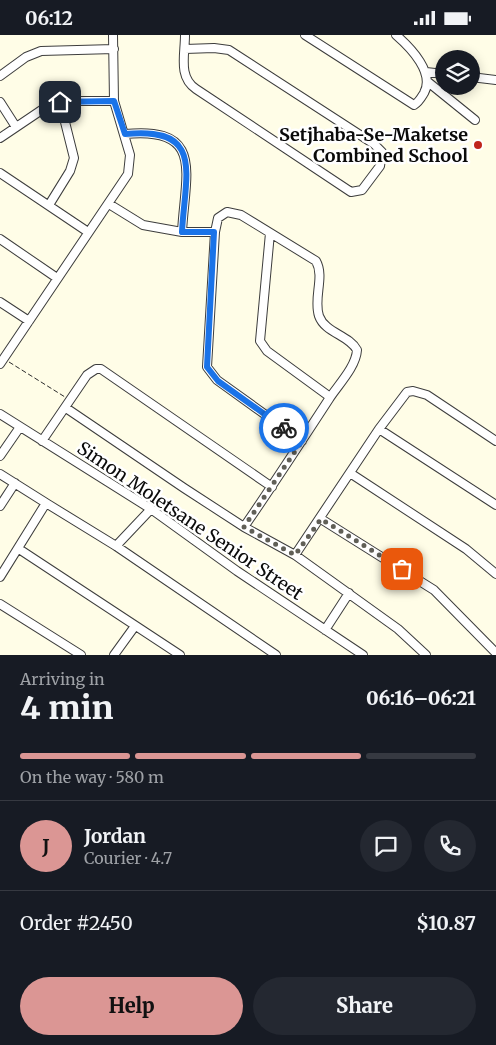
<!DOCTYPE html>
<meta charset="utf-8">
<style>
:root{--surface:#171b24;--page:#242831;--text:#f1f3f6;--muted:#9ea1a6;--line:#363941;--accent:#db9694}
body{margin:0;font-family:Merriweather,serif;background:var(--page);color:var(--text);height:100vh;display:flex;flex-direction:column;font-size:19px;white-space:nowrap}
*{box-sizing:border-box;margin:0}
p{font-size:16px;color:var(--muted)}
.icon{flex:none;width:28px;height:28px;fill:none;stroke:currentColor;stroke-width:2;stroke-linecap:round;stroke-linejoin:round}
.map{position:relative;height:620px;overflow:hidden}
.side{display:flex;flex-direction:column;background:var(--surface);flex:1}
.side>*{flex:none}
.buttons{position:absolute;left:435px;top:15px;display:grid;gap:10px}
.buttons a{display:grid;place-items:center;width:45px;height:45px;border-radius:50%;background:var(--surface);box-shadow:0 2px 12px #0003;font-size:25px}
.pin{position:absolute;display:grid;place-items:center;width:42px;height:42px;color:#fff;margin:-21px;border-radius:10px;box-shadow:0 2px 8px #0006}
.courier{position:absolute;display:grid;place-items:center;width:50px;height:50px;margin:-25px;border:4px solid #1a73e8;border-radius:50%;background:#fff;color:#222;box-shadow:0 1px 6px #0007}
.headline em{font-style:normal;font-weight:800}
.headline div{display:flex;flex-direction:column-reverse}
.headline{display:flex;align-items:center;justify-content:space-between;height:85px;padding:0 20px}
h1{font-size:32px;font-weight:800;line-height:38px}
.bar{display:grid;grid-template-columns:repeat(4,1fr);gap:8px 5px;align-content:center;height:60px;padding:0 20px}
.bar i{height:6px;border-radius:4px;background:var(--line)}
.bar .active{background:var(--accent)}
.bar p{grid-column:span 4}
.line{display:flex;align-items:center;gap:12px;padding:0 20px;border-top:1px solid var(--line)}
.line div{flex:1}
.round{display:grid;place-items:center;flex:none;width:52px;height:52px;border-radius:26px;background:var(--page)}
.cta{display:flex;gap:10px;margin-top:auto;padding:10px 20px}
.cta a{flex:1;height:58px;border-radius:30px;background:var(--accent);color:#111;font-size:20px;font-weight:800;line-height:58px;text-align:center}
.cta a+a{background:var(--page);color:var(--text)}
.status{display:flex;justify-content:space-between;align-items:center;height:35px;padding:0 25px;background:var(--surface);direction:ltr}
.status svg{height:14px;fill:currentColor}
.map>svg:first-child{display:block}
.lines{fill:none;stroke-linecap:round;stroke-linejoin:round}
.minor-casing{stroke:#3d3d3d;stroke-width:10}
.path{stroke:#2c2c2c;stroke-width:1;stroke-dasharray:5 2.5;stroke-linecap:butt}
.minor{stroke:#fff;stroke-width:8}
.done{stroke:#605f57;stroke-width:5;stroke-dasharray:0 9}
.route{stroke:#1a73e8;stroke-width:6}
.poi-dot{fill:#c0251c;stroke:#fff;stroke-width:2}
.labels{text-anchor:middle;stroke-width:5;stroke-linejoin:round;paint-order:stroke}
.poi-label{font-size:18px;font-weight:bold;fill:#0a0a0a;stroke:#fff;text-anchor:end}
.street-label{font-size:18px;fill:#0a0a0a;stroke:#fff}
</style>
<div class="status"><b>06:12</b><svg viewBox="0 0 49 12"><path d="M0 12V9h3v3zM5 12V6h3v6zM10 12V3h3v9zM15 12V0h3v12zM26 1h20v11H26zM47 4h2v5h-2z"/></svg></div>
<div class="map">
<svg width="496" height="620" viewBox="0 0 496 620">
<rect width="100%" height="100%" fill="#fffde7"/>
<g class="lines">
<defs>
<path id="minor" d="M185,0c0,20 -7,42 11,54l155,103 11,-2 18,-24 2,-14 -8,-8 -145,-94 -15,-2 -29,1
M305,0l109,70c5,-3 7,-7 10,-12 11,-20 -13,-45 -28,-58
M426,37l18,2
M0,41l26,-19 15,-6 73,-2
M471,42l25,3
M428,47l47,38
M0,67l16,25
M125,99c80,-8 60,40 57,98
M0,103l49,-33 17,-4h48
M0,138l88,59
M109,169l34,21 39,7h33
M49,170l21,-34 4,-13 -14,-56
M270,198l-10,108 7,10 63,46
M0,204l57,39
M0,267l29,19
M0,329l128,-190 2,-19 -16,-54 -1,-66
M66,373l118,80 60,39 51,28 103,74 28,26
M0,379l151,95 86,62 126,84
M379,394l117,76
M42,406l45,-66 9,-6h5l171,118
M0,421l20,-29
M350,438l116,76 30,25
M0,439l46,29 -46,74
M46,468l70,43 160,109
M0,471l15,-23
M321,484l113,71 62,63
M244,492c29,-42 57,-85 85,-128 9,-14 27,-32 28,-49 -8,-15 -32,-17 -38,-34 -6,-18 6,-39 -3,-55l-75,-46 -14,-3 -9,6 -3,14 -8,135 10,13 85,61
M116,511l35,-37
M19,514l161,106
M295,520l84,-126 28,-37 6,-1 14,4 69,46
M0,569l81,51
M325,595l24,-37
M114,620l21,-29"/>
</defs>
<!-- minor casing -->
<use href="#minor" class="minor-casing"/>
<!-- path -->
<path class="path" d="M9,327l56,35"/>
<!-- minor -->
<use href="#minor" class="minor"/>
</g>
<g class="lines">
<!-- done -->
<path class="done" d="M284,393l18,13 -58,86 51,28 26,-36 81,50"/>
<!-- route -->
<path class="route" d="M60,67l54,-1 11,33c80,-8 60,40 57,98h32l-7,135 11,14 66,47"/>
</g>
<!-- markers -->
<circle class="poi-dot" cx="478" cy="110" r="5"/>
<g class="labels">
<!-- poi labels -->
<g class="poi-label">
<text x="468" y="106">Setjhaba-Se-Maketse<tspan x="468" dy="21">Combined School</tspan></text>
</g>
<!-- street labels -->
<g class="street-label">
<text transform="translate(190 486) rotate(34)" y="6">Simon Moletsane Senior Street</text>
</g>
</g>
</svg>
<div class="buttons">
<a><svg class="icon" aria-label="layers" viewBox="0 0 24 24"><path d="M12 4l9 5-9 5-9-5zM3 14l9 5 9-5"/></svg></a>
</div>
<div class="pin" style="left:402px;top:534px;background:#ea580c"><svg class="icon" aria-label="bag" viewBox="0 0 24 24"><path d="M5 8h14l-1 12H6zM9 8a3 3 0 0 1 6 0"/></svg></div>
<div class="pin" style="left:60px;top:67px;background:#1f2937"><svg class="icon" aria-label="home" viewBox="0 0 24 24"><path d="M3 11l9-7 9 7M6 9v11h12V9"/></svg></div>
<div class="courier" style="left:284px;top:393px"><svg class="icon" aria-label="bike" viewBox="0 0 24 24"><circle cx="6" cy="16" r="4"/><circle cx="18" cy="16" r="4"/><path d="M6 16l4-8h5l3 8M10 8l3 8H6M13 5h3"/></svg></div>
</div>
<section class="side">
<div class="headline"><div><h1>4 min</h1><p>Arriving in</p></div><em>06:16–06:21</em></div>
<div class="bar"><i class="active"></i><i class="active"></i><i class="active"></i><i></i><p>On the way · 580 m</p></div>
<div class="line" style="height:90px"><b class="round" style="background:var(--accent);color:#111">J</b><div><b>Jordan</b><p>Courier · 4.7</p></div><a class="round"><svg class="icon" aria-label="chat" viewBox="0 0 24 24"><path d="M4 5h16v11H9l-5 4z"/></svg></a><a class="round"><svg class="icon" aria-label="phone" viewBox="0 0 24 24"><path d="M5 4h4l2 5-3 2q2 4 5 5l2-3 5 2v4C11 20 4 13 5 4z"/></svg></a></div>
<div class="line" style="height:65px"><div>Order #2450</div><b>$10.87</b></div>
<div class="cta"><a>Help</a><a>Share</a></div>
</section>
